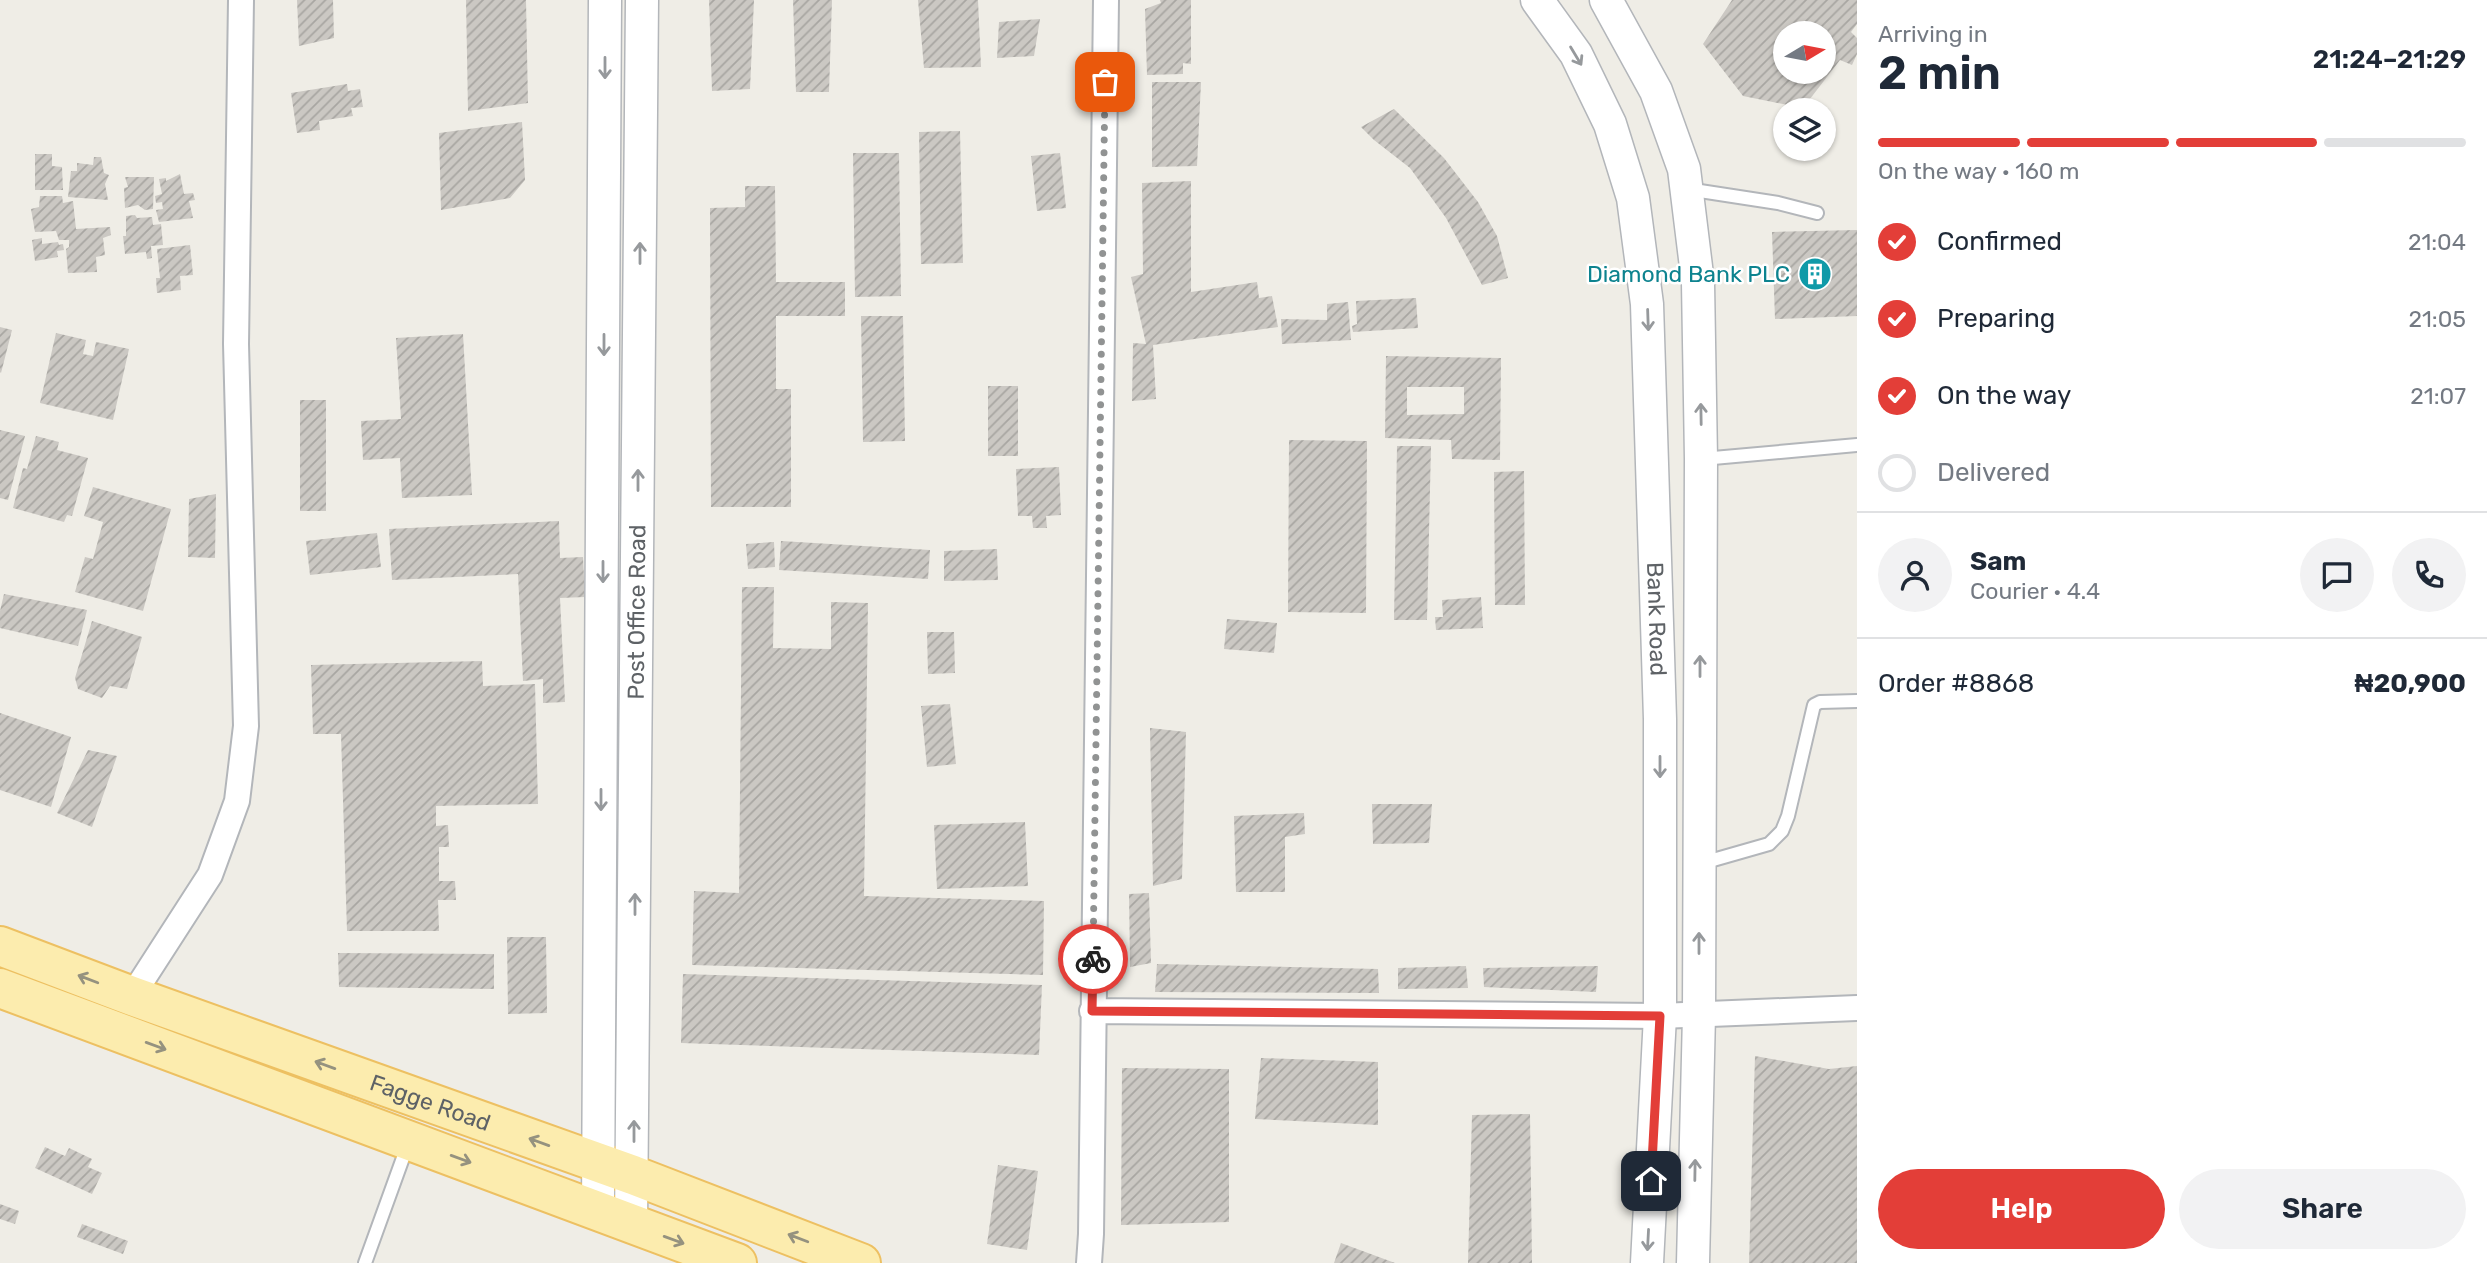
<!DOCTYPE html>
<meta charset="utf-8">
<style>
:root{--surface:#fff;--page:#f2f2f3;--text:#1f2937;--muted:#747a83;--line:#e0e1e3;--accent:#e33e38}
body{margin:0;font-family:Rubik,sans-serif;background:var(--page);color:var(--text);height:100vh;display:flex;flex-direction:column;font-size:26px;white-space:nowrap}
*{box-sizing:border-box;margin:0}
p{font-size:23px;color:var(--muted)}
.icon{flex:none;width:38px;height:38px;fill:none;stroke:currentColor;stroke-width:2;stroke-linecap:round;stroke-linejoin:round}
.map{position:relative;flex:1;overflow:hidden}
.drawer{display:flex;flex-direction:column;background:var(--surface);width:630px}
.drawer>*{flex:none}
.needle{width:46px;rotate:80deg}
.controls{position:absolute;left:1773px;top:21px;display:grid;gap:14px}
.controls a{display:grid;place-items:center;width:63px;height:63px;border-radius:50%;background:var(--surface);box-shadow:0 2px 5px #0004;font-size:35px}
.pin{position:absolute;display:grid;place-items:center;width:60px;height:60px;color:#fff;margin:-30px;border-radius:14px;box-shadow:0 4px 10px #0006}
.courier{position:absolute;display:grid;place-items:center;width:70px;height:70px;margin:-35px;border:5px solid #e33e38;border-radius:50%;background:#fff;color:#222;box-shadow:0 2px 9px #0007}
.headline em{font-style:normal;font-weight:600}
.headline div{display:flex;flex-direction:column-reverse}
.headline{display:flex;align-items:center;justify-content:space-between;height:119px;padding:0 21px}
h1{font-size:46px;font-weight:600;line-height:52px}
.bar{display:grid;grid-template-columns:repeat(4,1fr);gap:10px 7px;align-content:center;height:84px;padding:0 21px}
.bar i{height:9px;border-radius:5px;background:var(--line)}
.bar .on{background:var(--accent)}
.bar p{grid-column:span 4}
.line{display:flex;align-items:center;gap:18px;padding:0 21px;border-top:2px solid var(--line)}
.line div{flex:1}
.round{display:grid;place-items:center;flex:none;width:74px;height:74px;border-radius:37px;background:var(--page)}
ol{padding:0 21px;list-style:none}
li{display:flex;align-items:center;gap:21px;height:77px}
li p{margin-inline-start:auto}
li .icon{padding:7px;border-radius:50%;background:var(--accent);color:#fff;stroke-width:4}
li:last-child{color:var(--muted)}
li i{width:38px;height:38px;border:4px solid var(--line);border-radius:50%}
.cta{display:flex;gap:14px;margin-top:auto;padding:14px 21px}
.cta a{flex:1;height:80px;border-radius:42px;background:var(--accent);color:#fff;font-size:28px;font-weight:600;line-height:80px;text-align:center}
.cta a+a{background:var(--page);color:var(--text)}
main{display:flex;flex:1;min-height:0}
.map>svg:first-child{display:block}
.building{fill:url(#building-hatch);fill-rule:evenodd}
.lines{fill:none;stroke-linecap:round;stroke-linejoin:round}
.service-casing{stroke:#b3b6ba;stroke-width:16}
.minor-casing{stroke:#b3b6ba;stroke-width:28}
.tertiary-casing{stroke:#b3b6ba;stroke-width:35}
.primary-casing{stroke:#edc062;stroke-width:42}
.service{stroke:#fff;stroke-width:12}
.minor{stroke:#fff;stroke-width:24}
.tertiary{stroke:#fff;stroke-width:32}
.primary{stroke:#fcecae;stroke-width:38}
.oneway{stroke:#96999c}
.oneway2{stroke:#95927f}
.done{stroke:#919393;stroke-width:7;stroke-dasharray:0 12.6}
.route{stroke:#e33e38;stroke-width:9}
.labels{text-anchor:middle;stroke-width:5;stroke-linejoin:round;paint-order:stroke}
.culture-label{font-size:23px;fill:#0d838f;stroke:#fff;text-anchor:end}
.street-label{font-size:23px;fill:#5e6266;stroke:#fff}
</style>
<main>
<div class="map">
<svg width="1857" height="1263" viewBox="0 0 1857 1263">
<defs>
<pattern id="building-hatch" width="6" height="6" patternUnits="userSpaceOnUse" patternTransform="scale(1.75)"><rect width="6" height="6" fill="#cbc8c3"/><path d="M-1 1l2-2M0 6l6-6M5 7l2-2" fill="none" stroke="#a8a6a2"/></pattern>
</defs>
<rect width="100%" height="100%" fill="#efede6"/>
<!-- building -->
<path class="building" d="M297,0h36l1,38 -35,8z
M466,0h60l2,103 -60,8z
M709,0h45l-4,89 -38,2z
M793,0h39l-3,92h-33z
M918,0h60l3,67 -57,1z
M1160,0h31v64l-8,-1v11l-36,1 -2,-66 16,-6z
M1732,0h125v24l-6,8 6,6v16l-5,11 -12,-5 -37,48 -60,-12 -40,-52zM1785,33h39v39h-39z
M1040,19l-6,37 -37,2 2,-36z
M1152,82h49l-4,84 -45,1z
M347,84l1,7 12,-2 3,18 -12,1 2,8 -34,5 1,9 -23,3 -6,-40z
M1394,109l50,49 34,44 19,34 11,42 -26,7 -36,-67 -36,-50 -36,-28 -13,-13z
M522,122l3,58 -15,18 -69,12 -2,-77z
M960,131l3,132 -42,1 -2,-132z
M853,153h46l2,143 -46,1z
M1060,153l6,55 -29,3 -6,-55z
M35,154h17v12l10,1 1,23h-28z
M94,157h7l3,16 5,2 -4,9 3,16 -40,-3 3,-26h6v-8l16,2z
M180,174l4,20 9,-1 2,7 -6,1 4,17 -34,4 -3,-12 7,-1 -1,-7 -6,1 -1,-7 7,-2 -3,-15 7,-1v3z
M125,177h29l-1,32 -8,1 -7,-5 -13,3 -1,-20 4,-1z
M1191,181v111l66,-10 2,16 13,-2 6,31 -125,18 3,54 -24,2 1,-58 13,1 -15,-67 12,-3 -1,-91z
M745,186h30l1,96h69v34h-69v73h15v118h-80l-1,-299 35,-1z
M40,196h22l1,7 10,-2 3,28 34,-2 1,8 -8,3 2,17 -9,2 1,15 -29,1 -2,-24 3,-2v-7h-10l-3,-9 -21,1 -4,-23 8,-2z
M135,215l2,3 15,-1 1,8 8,-1 2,21 -12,1 1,12 -5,1 -1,-7 -21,2 -2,-18h3v-20z
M1857,230v86l-82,3 -3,-87z
M42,238v6l16,-2 1,3 4,-1 1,6 -7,1 1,6 -23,4 -3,-21z
M190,245l3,30 -13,1 1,14 -24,3 -1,-15h4l-3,-29z
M1416,298l2,30 -65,4 -1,-6 5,-2 -1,-23z
M1348,302l3,38 -69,4 -1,-25 46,1v-16z
M861,316h42l2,125 -42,1z
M0,327l12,3 -11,43 -1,-1z
M56,333l30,7 -3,14 10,2 3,-14 33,7 -16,71 -73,-17z
M463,334l9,161 -70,3 -2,-40 -37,2 -2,-39 40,-2 -5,-81z
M1386,356l115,2 -1,102 -48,-1 -1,-19 -66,-2zM1407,387h57v27l-57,1z
M988,386h30v70h-30z
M300,400h26v111h-26z
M0,430l25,6 -17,64 -8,-2z
M36,436l23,6 -2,8 31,8 -16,58 -5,-1 -3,7 -51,-14 10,-40 4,1z
M1289,440l78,1 -1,172 -78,-1z
M1397,446h34l-4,174h-33z
M1059,467l2,48 -15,1 1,12h-14l-1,-12h-14l-2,-47z
M1524,471l1,134h-30l-1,-133z
M93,487l78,22 -28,102 -68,-19 10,-35 8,2 10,-37 -19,-6z
M216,494l-1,64 -27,-1 1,-58z
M559,521l1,37 23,-1 2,40 -25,1 5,104 -22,1v-24l-20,2 -5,-107 -126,6 -3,-51z
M377,533l4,34 -71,8 -4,-34z
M781,541l149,9 -2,29 -149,-9z
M774,542l1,25 -27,2 -2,-25z
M997,549l1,31 -54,1v-30z
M742,587h32l-1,61 58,1v-47l37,1 -4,293 180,5 -1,74 -351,-10 2,-74 45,2z
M4,594l83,16 -9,36 -78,-18v-17z
M1481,597l2,31 -47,2 -1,-13h8l-1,-17z
M1227,619l50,4 -3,30 -50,-4z
M92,621l50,16 -15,52 -17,-3 -8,12 -24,-9 -3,-11z
M927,632h27l1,41 -27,1z
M482,661l1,25 52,-2 3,120 -102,2v20l12,-1 1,22h-10v34h16l1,19h-18l1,31h-92l-6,-197h-28l-2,-69z
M950,704l6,60 -29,3 -6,-61z
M0,713l71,24 -20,70 -51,-17z
M1150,728l36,4 -4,147 -29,7z
M88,750l29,6 -25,71 -35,-14z
M1372,804h60l-3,39 -56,1z
M1304,813l1,21 -20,3v55h-49l-2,-76z
M1025,822l3,64 -91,3 -3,-64z
M1149,893l2,70 -21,4 -1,-73z
M507,937h39l1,76 -39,1z
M338,953l156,1v35l-155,-2z
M1157,964l221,5 1,24 -224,-1z
M1466,966l2,22 -70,1v-21z
M1598,966l-2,26 -112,-5 -1,-19z
M683,974l359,11 -3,70 -358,-12z
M1755,1056l74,13 28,-3v197h-108z
M1261,1058l117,4v63l-123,-6z
M1122,1068l107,1v153l-108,3z
M1530,1114l2,149h-64l4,-148z
M45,1147l20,9 4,-8 23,11 -4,8 14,6 -10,21 -57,-26z
M998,1165l40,6 -11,79 -40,-6z
M0,1204l19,7 -4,13 -15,-5z
M82,1224l46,17 -5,13 -46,-17z
M1341,1243l54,20h-61z"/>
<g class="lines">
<defs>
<path id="service" d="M1687,189l91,14 39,10
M1702,459l155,-14
M1699,864l70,-20 13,-13 6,-15 26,-111 6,-3 37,-1
M365,1263l43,-119"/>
<path id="minor" d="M132,996l78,-121 27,-74 9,-75 -10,-382 5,-344
M1092,1011l568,5 197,-8
M1089,1263l2,-29 15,-1234"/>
<g id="tertiary">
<path id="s1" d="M1537,0l39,54 34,70 23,74 14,106 13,415v297l-13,247"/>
<path d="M1606,0l50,91 28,78 14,114 3,176 -2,556 -6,248"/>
<path d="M598,1210l7,-1210"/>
<path id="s2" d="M631,1224l11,-1224"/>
</g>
<g id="primary">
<path id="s3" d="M0,946l132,50 501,179 228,88"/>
<path d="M0,988l737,275"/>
</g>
</defs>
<!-- service casing -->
<use href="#service" class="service-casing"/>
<!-- minor casing -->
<use href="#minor" class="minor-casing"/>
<!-- tertiary casing -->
<use href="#tertiary" class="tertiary-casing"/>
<!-- primary casing -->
<use href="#primary" class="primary-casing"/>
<!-- service -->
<use href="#service" class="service"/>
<!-- minor -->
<use href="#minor" class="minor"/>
<!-- tertiary -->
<use href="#tertiary" class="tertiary"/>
<!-- primary -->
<use href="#primary" class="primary"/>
</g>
<!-- one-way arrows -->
<defs><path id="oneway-shaft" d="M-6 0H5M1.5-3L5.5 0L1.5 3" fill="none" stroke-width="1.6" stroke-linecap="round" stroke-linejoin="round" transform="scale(1.75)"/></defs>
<g class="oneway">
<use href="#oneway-shaft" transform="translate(1576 56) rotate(59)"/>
<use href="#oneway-shaft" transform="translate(605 68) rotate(90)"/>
<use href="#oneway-shaft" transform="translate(640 253) rotate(-90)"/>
<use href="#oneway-shaft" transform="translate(1648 320) rotate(88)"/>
<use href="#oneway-shaft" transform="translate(604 345) rotate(90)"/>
<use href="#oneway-shaft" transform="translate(1701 414) rotate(-91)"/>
<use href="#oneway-shaft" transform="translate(638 480) rotate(-90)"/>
<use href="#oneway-shaft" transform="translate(603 572) rotate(90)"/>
<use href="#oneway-shaft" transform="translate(1700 666) rotate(-90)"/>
<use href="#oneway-shaft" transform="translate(1660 767) rotate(90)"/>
<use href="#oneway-shaft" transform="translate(601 800) rotate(90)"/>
<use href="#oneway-shaft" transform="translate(635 904) rotate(-90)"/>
<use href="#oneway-shaft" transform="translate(1699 943) rotate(-90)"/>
<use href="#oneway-shaft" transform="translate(634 1131) rotate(-90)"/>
<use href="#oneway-shaft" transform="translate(1695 1170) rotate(-89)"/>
<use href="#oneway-shaft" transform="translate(1648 1240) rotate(93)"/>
</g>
<g class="oneway2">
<use href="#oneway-shaft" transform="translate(88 979) rotate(-159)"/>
<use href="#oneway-shaft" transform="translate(156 1046) rotate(20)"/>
<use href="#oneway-shaft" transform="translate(325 1065) rotate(-160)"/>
<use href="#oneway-shaft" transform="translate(539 1142) rotate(-160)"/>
<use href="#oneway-shaft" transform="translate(461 1159) rotate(20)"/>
<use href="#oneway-shaft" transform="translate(798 1238) rotate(-159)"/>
<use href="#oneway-shaft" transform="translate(674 1240) rotate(20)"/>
</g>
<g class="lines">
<!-- done -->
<path class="done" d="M1093,959l12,-877"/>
<!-- route -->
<path class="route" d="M1093,959l-1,52 568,5 -9,165"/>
</g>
<!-- icons -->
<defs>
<symbol id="building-disc" viewBox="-11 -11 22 22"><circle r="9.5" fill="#0f9aa8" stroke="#fff"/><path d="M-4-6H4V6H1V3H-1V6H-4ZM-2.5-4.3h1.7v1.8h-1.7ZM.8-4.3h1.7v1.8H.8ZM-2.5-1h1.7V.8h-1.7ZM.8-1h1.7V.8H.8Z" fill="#fff"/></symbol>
</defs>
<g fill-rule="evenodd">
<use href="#building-disc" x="1796" y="255" width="38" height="38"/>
</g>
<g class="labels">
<!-- culture labels -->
<g class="culture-label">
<text x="1790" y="282">Diamond Bank PLC</text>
</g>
<!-- street labels -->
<g class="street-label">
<text dy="8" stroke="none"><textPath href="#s2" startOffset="612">Post Office Road</textPath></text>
<text dy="8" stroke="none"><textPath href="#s1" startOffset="644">Bank Road</textPath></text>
<text dy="8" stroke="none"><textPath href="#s3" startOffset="458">Fagge Road</textPath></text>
</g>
</g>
</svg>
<div class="controls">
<a><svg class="needle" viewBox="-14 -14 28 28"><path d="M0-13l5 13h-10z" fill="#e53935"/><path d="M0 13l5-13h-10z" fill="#747a83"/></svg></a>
<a><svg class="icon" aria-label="layers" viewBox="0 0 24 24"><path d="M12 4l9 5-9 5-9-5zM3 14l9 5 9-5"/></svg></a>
</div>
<div class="pin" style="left:1105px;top:82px;background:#ea580c"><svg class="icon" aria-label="bag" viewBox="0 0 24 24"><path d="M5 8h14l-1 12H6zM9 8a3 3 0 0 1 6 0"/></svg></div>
<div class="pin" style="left:1651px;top:1181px;background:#1f2937"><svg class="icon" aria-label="home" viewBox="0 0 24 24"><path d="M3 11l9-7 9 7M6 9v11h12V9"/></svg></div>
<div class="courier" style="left:1093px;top:959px"><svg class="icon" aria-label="bike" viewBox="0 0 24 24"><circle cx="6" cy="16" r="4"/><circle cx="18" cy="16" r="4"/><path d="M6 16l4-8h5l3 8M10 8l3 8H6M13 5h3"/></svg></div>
</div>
<section class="drawer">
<div class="headline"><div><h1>2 min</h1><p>Arriving in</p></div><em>21:24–21:29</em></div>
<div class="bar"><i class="on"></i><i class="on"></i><i class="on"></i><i></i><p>On the way · 160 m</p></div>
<ol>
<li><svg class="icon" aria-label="check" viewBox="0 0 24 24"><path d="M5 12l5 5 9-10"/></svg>Confirmed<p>21:04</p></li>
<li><svg class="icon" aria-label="check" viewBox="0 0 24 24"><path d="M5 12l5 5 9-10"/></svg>Preparing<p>21:05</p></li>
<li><svg class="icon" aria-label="check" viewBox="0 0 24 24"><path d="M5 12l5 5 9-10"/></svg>On the way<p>21:07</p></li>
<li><i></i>Delivered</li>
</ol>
<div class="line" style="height:126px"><a class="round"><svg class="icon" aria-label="person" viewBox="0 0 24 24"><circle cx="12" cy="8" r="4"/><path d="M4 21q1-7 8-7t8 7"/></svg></a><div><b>Sam</b><p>Courier · 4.4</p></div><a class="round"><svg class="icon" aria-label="chat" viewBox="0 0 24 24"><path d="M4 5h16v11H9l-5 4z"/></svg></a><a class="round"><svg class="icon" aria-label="phone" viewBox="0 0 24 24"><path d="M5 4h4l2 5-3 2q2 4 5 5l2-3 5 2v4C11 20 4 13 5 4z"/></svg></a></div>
<div class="line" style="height:91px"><div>Order #8868</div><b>₦20,900</b></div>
<div class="cta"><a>Help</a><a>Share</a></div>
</section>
</main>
